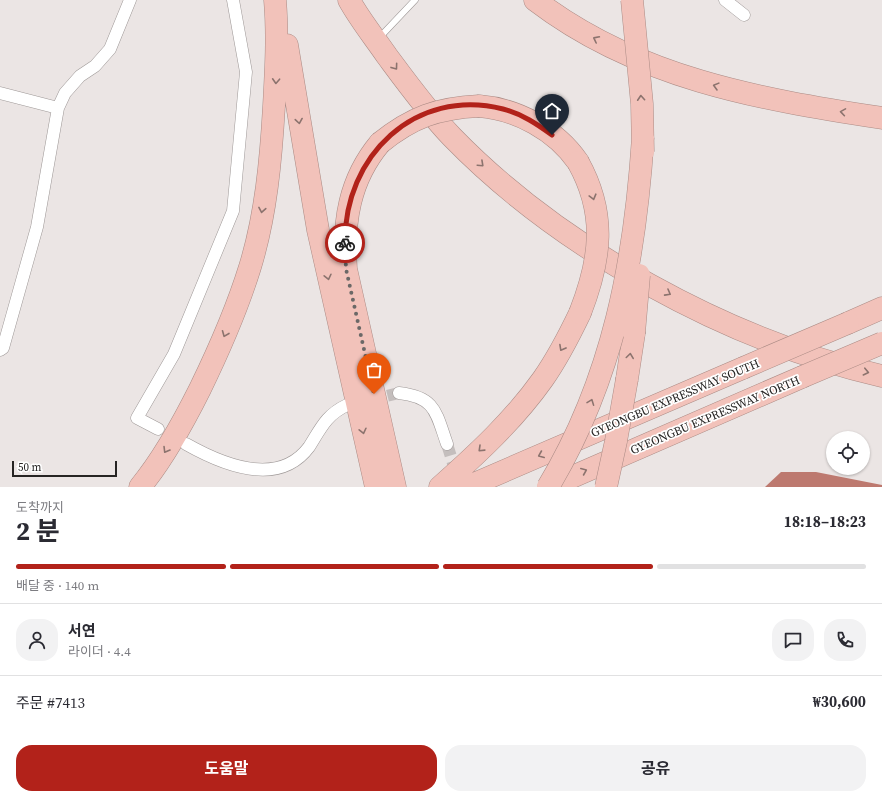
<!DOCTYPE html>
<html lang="ko">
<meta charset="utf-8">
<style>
:root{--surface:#fff;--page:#f2f2f3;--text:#2b2b33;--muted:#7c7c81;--line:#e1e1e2;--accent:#b2221a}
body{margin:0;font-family:"Source Serif 4","Noto Sans KR",serif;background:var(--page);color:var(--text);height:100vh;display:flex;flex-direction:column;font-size:15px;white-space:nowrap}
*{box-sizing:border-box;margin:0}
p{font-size:13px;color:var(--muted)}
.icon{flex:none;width:22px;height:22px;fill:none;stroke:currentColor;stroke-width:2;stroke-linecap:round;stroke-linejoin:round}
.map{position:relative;height:487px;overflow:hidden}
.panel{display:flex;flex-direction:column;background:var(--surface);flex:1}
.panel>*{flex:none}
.controls{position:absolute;left:826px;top:431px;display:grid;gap:8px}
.controls a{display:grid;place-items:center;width:44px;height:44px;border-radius:50%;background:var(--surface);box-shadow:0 1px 3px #0004;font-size:20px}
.scale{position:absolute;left:12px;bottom:10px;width:105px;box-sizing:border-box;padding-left:4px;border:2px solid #262423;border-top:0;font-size:11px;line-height:14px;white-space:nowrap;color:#262423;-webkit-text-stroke:3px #fff;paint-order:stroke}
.pin{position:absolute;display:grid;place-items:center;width:34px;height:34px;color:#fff;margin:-41px -17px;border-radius:50% 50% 50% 0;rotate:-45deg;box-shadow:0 0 4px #0007}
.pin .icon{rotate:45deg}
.courier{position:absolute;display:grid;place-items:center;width:40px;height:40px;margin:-20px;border:3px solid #b2221a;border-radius:50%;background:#fff;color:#222;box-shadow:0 1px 5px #0007}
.headline em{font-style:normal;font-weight:700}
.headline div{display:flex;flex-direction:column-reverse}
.headline{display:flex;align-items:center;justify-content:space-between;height:68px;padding:0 16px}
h1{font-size:26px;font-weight:700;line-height:30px}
.bar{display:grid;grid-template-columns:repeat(4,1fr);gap:6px 4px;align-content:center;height:48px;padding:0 16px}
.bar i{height:5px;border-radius:3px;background:var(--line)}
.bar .selected{background:var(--accent)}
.bar p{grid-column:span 4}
.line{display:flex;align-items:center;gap:10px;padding:0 16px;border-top:1px solid var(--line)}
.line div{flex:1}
.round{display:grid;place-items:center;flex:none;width:42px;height:42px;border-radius:16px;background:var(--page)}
.action{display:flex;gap:8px;margin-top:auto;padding:8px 16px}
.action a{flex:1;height:46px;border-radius:16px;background:var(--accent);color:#fff;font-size:16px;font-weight:700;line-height:46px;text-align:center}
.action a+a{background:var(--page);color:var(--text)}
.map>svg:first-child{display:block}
.water{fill:#bd796f}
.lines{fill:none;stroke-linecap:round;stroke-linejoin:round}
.minor-tunnel{stroke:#c4bebd;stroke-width:12;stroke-dasharray:12 6;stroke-linecap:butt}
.service-casing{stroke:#9e9897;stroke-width:7}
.minor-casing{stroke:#9e9897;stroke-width:13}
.motorway-casing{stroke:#ab8b85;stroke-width:23}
.service{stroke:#fff;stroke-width:6}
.minor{stroke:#fff;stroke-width:12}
.motorway{stroke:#f2c2ba;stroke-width:22}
.motorway-bridge-casing{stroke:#ab8b85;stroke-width:23;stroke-linecap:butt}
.motorway-bridge{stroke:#f2c2ba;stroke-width:22}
.oneway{stroke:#8c736e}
.done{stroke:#6b6867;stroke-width:4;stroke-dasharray:0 7.2}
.route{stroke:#b2221a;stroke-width:5}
.labels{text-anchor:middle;stroke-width:3.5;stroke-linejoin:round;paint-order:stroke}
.street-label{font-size:12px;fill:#262423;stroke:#fff}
</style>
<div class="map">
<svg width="882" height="487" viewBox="0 0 882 487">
<rect width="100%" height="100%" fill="#ebe5e4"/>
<!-- water -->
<path class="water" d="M781,472h35l66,13v2h-117z"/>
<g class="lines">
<!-- minor-tunnel -->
<path class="minor-tunnel" d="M370,400l29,-7
M447,444l10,32"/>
<defs>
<path id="service" d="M379,38l36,-38"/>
<path id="minor" d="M725,0l19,15
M0,93l58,15
M0,350l3,-2 34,-121 21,-119 7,-15 15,-17 15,-10 15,-17 20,-49
M399,393c37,4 37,20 48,51
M158,429l-21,-11 37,-64 59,-143 13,-139 -13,-72
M186,444c39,22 93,43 123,3 12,-19 17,-32 38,-42"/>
<path id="motorway" d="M349,0c11,20 25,37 38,56 20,27 41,56 65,81 109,112 277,204 430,239
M535,0c102,78 223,99 347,118
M287,45l31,185 58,257
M479,106c38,3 77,24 99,56
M380,143c-31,37 -37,79 -34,126l49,218
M848,323l34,-15
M627,379l7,-46
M140,487c24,-29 43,-64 60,-98 19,-39 37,-80 50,-122 16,-52 21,-108 24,-161 2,-36 4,-71 1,-106
M440,487c37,-33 74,-67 103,-108 14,-20 26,-43 37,-66
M467,487l276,-119
M549,487l253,-110"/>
</defs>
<!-- service casing -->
<use href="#service" class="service-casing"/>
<!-- minor casing -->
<use href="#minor" class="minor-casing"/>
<!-- motorway casing -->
<use href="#motorway" class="motorway-casing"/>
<!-- service -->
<use href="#service" class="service"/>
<!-- minor -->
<use href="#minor" class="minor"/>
<!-- motorway -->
<use href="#motorway" class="motorway"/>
<defs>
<path id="motorway-bridge" d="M632,0l10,104 1,48
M380,143c32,-26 58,-35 99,-37
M578,162c29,52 23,97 2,151
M634,333l5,-58
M743,368l105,-45
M802,377l80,-34
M548,487c65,-108 87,-225 95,-350
M606,487l10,-46 11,-62"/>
</defs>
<!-- motorway-bridge casing -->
<use href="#motorway-bridge" class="motorway-bridge-casing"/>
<!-- motorway-bridge -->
<use href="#motorway-bridge" class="motorway-bridge"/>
</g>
<!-- one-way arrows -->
<defs><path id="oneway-chevron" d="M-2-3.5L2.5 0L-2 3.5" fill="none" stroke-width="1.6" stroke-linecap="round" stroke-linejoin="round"/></defs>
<g class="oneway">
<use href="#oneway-chevron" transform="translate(596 39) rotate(-153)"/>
<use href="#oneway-chevron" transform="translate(395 67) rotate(54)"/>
<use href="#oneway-chevron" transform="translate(276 81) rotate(93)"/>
<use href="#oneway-chevron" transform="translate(716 86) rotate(-165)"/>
<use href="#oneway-chevron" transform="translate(641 98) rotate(-94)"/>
<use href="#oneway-chevron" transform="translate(843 112) rotate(-171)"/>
<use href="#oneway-chevron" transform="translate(299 121) rotate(81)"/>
<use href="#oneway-chevron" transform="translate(481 164) rotate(43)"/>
<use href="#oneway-chevron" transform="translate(593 197) rotate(75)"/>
<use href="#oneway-chevron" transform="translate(262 210) rotate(100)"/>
<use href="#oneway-chevron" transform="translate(328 277) rotate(77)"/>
<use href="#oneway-chevron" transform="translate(668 293) rotate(29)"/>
<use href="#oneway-chevron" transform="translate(225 334) rotate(112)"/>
<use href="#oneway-chevron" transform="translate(562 348) rotate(119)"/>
<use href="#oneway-chevron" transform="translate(630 356) rotate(-82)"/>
<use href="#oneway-chevron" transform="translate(866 372) rotate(13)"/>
<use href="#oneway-chevron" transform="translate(591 402) rotate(-69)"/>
<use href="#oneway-chevron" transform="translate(363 431) rotate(77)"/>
<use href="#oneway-chevron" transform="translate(481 449) rotate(136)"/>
<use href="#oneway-chevron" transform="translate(166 450) rotate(121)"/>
<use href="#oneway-chevron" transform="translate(541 455) rotate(157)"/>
<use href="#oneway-chevron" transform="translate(584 471) rotate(-23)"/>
</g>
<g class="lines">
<!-- done -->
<path class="done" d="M345,243l1,26 28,125"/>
<!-- route -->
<path class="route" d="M345,243c-1,-87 70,-156 158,-134 19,5 34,15 49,26"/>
</g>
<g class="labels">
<!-- street labels -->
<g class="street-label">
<text transform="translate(675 398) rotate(-23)" y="4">GYEONGBU EXPRESSWAY SOUTH</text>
<text transform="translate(715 415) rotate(-23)" y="4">GYEONGBU EXPRESSWAY NORTH</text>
</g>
</g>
</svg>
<div class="controls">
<a><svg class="icon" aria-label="locate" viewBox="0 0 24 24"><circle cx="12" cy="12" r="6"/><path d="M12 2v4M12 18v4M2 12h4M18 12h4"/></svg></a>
</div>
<div class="scale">50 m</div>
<div class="pin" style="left:374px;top:394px;background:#ea580c"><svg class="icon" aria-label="bag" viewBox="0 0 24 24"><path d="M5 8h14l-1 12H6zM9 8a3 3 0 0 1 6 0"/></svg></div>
<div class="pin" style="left:552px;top:135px;background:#1f2937"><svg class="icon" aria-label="home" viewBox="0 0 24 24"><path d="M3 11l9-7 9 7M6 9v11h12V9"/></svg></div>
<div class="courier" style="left:345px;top:243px"><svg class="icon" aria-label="bike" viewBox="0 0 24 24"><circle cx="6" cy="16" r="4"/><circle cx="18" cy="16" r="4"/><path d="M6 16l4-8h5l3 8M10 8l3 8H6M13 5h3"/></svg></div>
</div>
<section class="panel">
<div class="headline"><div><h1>2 분</h1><p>도착까지</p></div><em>18:18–18:23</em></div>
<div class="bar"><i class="selected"></i><i class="selected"></i><i class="selected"></i><i></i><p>배달 중 · 140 m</p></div>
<div class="line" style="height:72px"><a class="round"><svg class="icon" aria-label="person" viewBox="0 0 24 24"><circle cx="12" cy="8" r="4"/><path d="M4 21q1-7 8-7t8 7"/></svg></a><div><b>서연</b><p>라이더 · 4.4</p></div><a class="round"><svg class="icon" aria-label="chat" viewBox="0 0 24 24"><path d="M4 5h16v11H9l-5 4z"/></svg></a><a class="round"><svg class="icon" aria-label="phone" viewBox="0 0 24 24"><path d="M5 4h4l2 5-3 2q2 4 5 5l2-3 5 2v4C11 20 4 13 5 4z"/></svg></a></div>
<div class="line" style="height:52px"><div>주문 #7413</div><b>₩30,600</b></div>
<div class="action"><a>도움말</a><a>공유</a></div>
</section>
